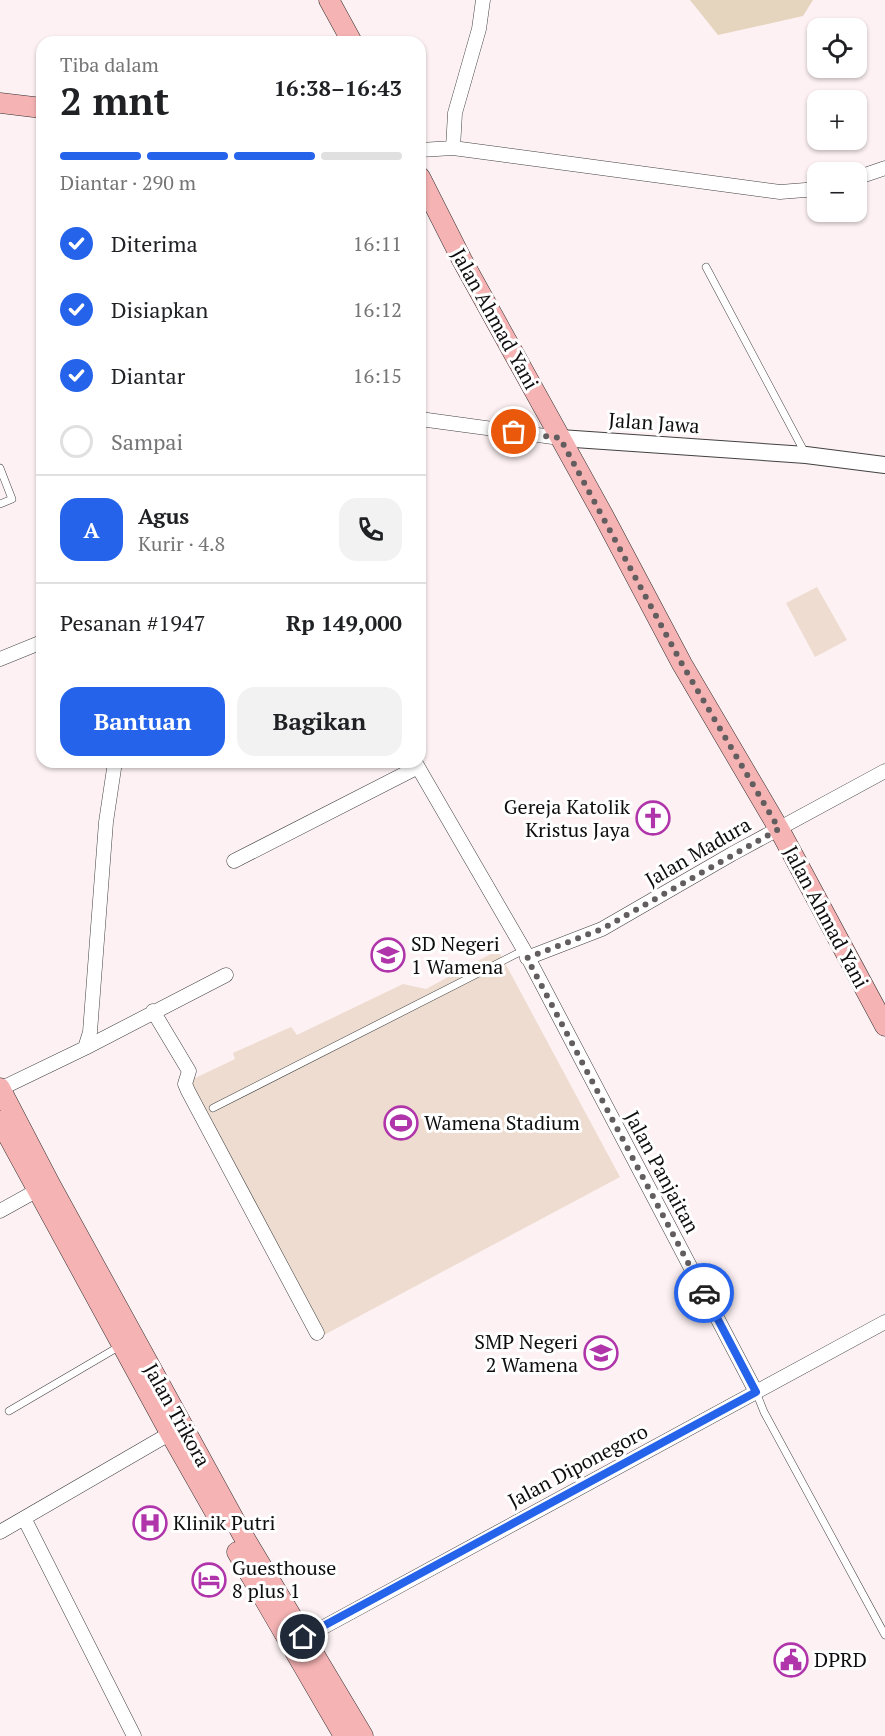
<!DOCTYPE html>
<html lang="id">
<meta charset="utf-8">
<style>
:root{--surface:#fff;--page:#f2f2f2;--text:#202124;--muted:#757577;--line:#e0e0e0;--accent:#2563eb}
body{margin:0;font-family:"PT Serif",serif;background:var(--page);color:var(--text);height:100vh;display:flex;flex-direction:column;font-size:22px;white-space:nowrap}
*{box-sizing:border-box;margin:0}
p{font-size:20px;color:var(--muted)}
.icon{flex:none;width:33px;height:33px;fill:none;stroke:currentColor;stroke-width:2;stroke-linecap:round;stroke-linejoin:round}
.map{position:relative;flex:1;overflow:hidden}
.details{position:absolute;left:36px;top:36px;width:390px;height:732px;display:flex;flex-direction:column;background:var(--surface);border-radius:18px;box-shadow:0 2px 4px #0004}
.details>*{flex:none}
.controls{position:absolute;left:807px;top:18px;display:grid;gap:12px}
.controls a{display:grid;place-items:center;width:60px;height:60px;border-radius:12px;background:var(--surface);box-shadow:0 2px 4px #0004;font-size:30px}
.pin{position:absolute;display:grid;place-items:center;width:51px;height:51px;color:#fff;margin:-26px;border:3px solid #fff;border-radius:50%;box-shadow:0 2px 6px #0007}
.courier{position:absolute;display:grid;place-items:center;width:60px;height:60px;margin:-30px;border:4px solid #2563eb;border-radius:50%;background:#fff;color:#222;box-shadow:0 2px 8px #0007}
.headline em{font-style:normal;font-weight:800}
.headline div{display:flex;flex-direction:column-reverse}
.headline{display:flex;align-items:center;justify-content:space-between;height:102px;padding:0 24px}
h1{font-size:39px;font-weight:800;line-height:45px}
.bar{display:grid;grid-template-columns:repeat(4,1fr);gap:9px 6px;align-content:center;height:72px;padding:0 24px}
.bar i{height:8px;border-radius:4px;background:var(--line)}
.bar .selected{background:var(--accent)}
.bar p{grid-column:span 4}
.line{display:flex;align-items:center;gap:15px;padding:0 24px;border-top:2px solid var(--line)}
.line div{flex:1}
.round{display:grid;place-items:center;flex:none;width:63px;height:63px;border-radius:18px;background:var(--page)}
ol{padding:0 24px;list-style:none}
li{display:flex;align-items:center;gap:18px;height:66px}
li p{margin-inline-start:auto}
li .icon{padding:6px;border-radius:50%;background:var(--accent);color:#fff;stroke-width:4}
li:last-child{color:var(--muted)}
li i{width:33px;height:33px;border:3px solid var(--line);border-radius:50%}
.cta{display:flex;gap:12px;margin-top:auto;padding:12px 24px}
.cta a{flex:1;height:69px;border-radius:18px;background:var(--accent);color:#fff;font-size:24px;font-weight:800;line-height:69px;text-align:center}
.cta a+a{background:var(--page);color:var(--text)}
.map>svg:first-child{display:block}
.green{fill:#e5d4be}
.pitch{fill:#eddccf}
.lines{fill:none;stroke-linecap:round;stroke-linejoin:round}
.service-casing{stroke:#414141;stroke-width:8}
.minor-casing{stroke:#414141;stroke-width:15}
.tertiary-casing{stroke:#414141;stroke-width:18}
.secondary-casing{stroke:#303030;stroke-width:21}
.service{stroke:#fff;stroke-width:7}
.minor{stroke:#fff;stroke-width:14}
.tertiary{stroke:#fff;stroke-width:16}
.secondary{stroke:#f6b3b4;stroke-width:20}
.done{stroke:#625d5e;stroke-width:6;stroke-dasharray:0 10.8}
.route{stroke:#2563eb;stroke-width:8}
.labels{text-anchor:middle;stroke-width:6;stroke-linejoin:round;paint-order:stroke}
.street-label{font-size:20px;fill:#0e0e0e;stroke:#fff}
.poi-label{font-size:20px;fill:#0e0e0e;stroke:#fff;text-anchor:start}
</style>
<div class="map">
<svg width="885" height="1736" viewBox="0 0 885 1736">
<rect width="100%" height="100%" fill="#fdf1f3"/>
<!-- green -->
<path class="green" d="M690,0h123l-10,16 -85,19z"/>
<!-- pitch -->
<path class="pitch" d="M817,587l30,53 -32,17 -29,-54z
M498,950l122,227 -296,158 -135,-254 46,-22 -2,-6 58,-26 6,8 106,-51 23,5z"/>
<g class="lines">
<defs>
<path id="service" d="M706,267l99,186
M0,468l12,31 -12,5
M213,1108l311,-158
M756,1392l8,20 121,223
M9,1411l111,-65"/>
<path id="minor" d="M453,148l2,-35 24,-84 4,-29
M420,150l33,-2 327,44 38,-3
M856,178l29,-10
M420,419l140,19
M0,659l42,-17
M415,762l109,188 232,442
M234,861l184,-94
M527,958l75,-29 130,-75 153,-83
M153,1011l36,60 -4,13 3,7 129,242
M85,1048l5,-16 16,-210 9,-60
M0,1089l85,-41 141,-73
M0,1211l45,-25
M24,1518l110,218
M0,1532l176,-102
M296,1642l589,-320"/>
<path id="tertiary" d="M560,438l246,17 79,10"/>
<path id="secondary" d="M329,0l23,42
M0,103l42,5
M420,177l42,83 140,253 80,151 97,165 106,197
M0,1088l50,96 191,348 122,204
M0,1121l170,312 50,88
M237,1552l107,184"/>
</defs>
<!-- service casing -->
<use href="#service" class="service-casing"/>
<!-- minor casing -->
<use href="#minor" class="minor-casing"/>
<!-- tertiary casing -->
<use href="#tertiary" class="tertiary-casing"/>
<!-- secondary casing -->
<use href="#secondary" class="secondary-casing"/>
<!-- service -->
<use href="#service" class="service"/>
<!-- minor -->
<use href="#minor" class="minor"/>
<!-- tertiary -->
<use href="#tertiary" class="tertiary"/>
<!-- secondary -->
<use href="#secondary" class="secondary"/>
</g>
<g class="lines">
<!-- done -->
<path class="done" d="M514,432l46,6 122,226 97,165 -177,100 -75,29 177,335"/>
<!-- route -->
<path class="route" d="M303,1637l453,-245 -52,-99"/>
</g>
<!-- icons -->
<defs>
<symbol id="church-ring" viewBox="-11 -11 22 22"><circle r="9.5" fill="#fff" stroke="#b035aa" stroke-width="1.5"/><path d="M-1.2-6h2.4v3.5h3.3v2.4h-3.3V6h-2.4V-.1h-3.3v-2.4h3.3Z" fill="#b035aa"/></symbol>
<symbol id="school-ring" viewBox="-11 -11 22 22"><circle r="9.5" fill="#fff" stroke="#b035aa" stroke-width="1.5"/><path d="M0-5L7-2L0 1L-7-2ZM-4 1L0 2.5L4 1V4Q0 6-4 4Z" fill="#b035aa"/></symbol>
<symbol id="stadium-ring" viewBox="-11 -11 22 22"><circle r="9.5" fill="#fff" stroke="#b035aa" stroke-width="1.5"/><path d="M0-5a6.5 5 0 1 0 0 10a6.5 5 0 1 0 0-10ZM-3.5-1.8h7v3.6h-7Z" fill="#b035aa"/></symbol>
<symbol id="hospital-ring" viewBox="-11 -11 22 22"><circle r="9.5" fill="#fff" stroke="#b035aa" stroke-width="1.5"/><path d="M-5-5h3v3.5h4V-5h3V5h-3V1.5h-4V5h-3Z" fill="#b035aa"/></symbol>
<symbol id="hotel-ring" viewBox="-11 -11 22 22"><circle r="9.5" fill="#fff" stroke="#b035aa" stroke-width="1.5"/><path d="M-6-4.5h1.5V1H6V5H4.5V3h-9V5H-6ZM-4 0a1.8 1.8 0 1 1 3.6 0ZM.5 0V-2.5h3Q6-2.5 6 0Z" fill="#b035aa"/></symbol>
<symbol id="civic-ring" viewBox="-11 -11 22 22"><circle r="9.5" fill="#fff" stroke="#b035aa" stroke-width="1.5"/><path d="M-.6-6.5H3V-4.5H.6V-3L4-1V1h2V6H-6V1h2V-1L-.6-3ZM-1.2 2.5V6h2.4V2.5Z" fill="#b035aa"/></symbol>
</defs>
<g fill-rule="evenodd">
<use href="#church-ring" x="634" y="799" width="38" height="38"/>
<use href="#school-ring" x="369" y="936" width="38" height="38"/>
<use href="#stadium-ring" x="382" y="1104" width="38" height="38"/>
<use href="#school-ring" x="582" y="1334" width="38" height="38"/>
<use href="#hospital-ring" x="131" y="1504" width="38" height="38"/>
<use href="#hotel-ring" x="190" y="1561" width="38" height="38"/>
<use href="#civic-ring" x="772" y="1641" width="38" height="38"/>
</g>
<g class="labels">
<!-- street labels -->
<g class="street-label">
<text transform="translate(495 319) rotate(61)" y="7">Jalan Ahmad Yani</text>
<text transform="translate(654 423) rotate(4)" y="7">Jalan Jawa</text>
<text transform="translate(698 852) rotate(-30)" y="7">Jalan Madura</text>
<text transform="translate(826 917) rotate(62)" y="7">Jalan Ahmad Yani</text>
<text transform="translate(662 1172) rotate(62)" y="7">Jalan Panjaitan</text>
<text transform="translate(177 1415) rotate(61)" y="7">Jalan Trikora</text>
<text transform="translate(578 1466) rotate(-28)" y="7">Jalan Diponegoro</text>
</g>
<!-- poi labels -->
<g class="poi-label">
<text x="630" y="814" text-anchor="end">Gereja Katolik<tspan x="630" dy="23">Kristus Jaya</tspan></text>
<text x="411" y="951">SD Negeri<tspan x="411" dy="23">1 Wamena</tspan></text>
<text x="424" y="1130">Wamena Stadium</text>
<text x="578" y="1349" text-anchor="end">SMP Negeri<tspan x="578" dy="23">2 Wamena</tspan></text>
<text x="173" y="1530">Klinik Putri</text>
<text x="232" y="1575">Guesthouse<tspan x="232" dy="23">8 plus 1</tspan></text>
<text x="814" y="1667">DPRD</text>
</g>
</g>
</svg>
<div class="controls">
<a><svg class="icon" aria-label="locate" viewBox="0 0 24 24"><circle cx="12" cy="12" r="6"/><path d="M12 2v4M12 18v4M2 12h4M18 12h4"/></svg></a>
<a>+</a>
<a>−</a>
</div>
<div class="pin" style="left:514px;top:432px;background:#ea580c"><svg class="icon" aria-label="bag" viewBox="0 0 24 24"><path d="M5 8h14l-1 12H6zM9 8a3 3 0 0 1 6 0"/></svg></div>
<div class="pin" style="left:303px;top:1637px;background:#1f2937"><svg class="icon" aria-label="home" viewBox="0 0 24 24"><path d="M3 11l9-7 9 7M6 9v11h12V9"/></svg></div>
<div class="courier" style="left:704px;top:1293px"><svg class="icon" aria-label="car" viewBox="0 0 24 24"><path d="M5 17H2v-5l4-1 3-4h7l3 4 3 1v5h-3M9 17h6M6 11h13"/><circle cx="7" cy="17" r="2"/><circle cx="17" cy="17" r="2"/></svg></div>
<section class="details">
<div class="headline"><div><h1>2 mnt</h1><p>Tiba dalam</p></div><em>16:38–16:43</em></div>
<div class="bar"><i class="selected"></i><i class="selected"></i><i class="selected"></i><i></i><p>Diantar · 290 m</p></div>
<ol>
<li><svg class="icon" aria-label="check" viewBox="0 0 24 24"><path d="M5 12l5 5 9-10"/></svg>Diterima<p>16:11</p></li>
<li><svg class="icon" aria-label="check" viewBox="0 0 24 24"><path d="M5 12l5 5 9-10"/></svg>Disiapkan<p>16:12</p></li>
<li><svg class="icon" aria-label="check" viewBox="0 0 24 24"><path d="M5 12l5 5 9-10"/></svg>Diantar<p>16:15</p></li>
<li><i></i>Sampai</li>
</ol>
<div class="line" style="height:108px"><b class="round" style="background:var(--accent);color:#fff">A</b><div><b>Agus</b><p>Kurir · 4.8</p></div><a class="round"><svg class="icon" aria-label="phone" viewBox="0 0 24 24"><path d="M5 4h4l2 5-3 2q2 4 5 5l2-3 5 2v4C11 20 4 13 5 4z"/></svg></a></div>
<div class="line" style="height:78px"><div>Pesanan #1947</div><b>Rp 149,000</b></div>
<div class="cta"><a>Bantuan</a><a>Bagikan</a></div>
</section>
</div>
